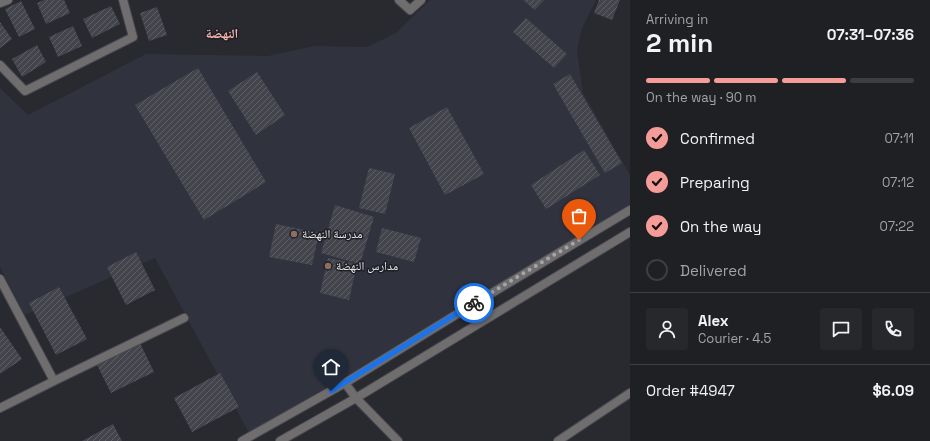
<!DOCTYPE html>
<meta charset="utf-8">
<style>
:root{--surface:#1f2024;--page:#27282c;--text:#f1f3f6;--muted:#a1a3a6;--line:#3c3e41;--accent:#f59b98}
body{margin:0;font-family:"Space Grotesk","Noto Naskh Arabic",sans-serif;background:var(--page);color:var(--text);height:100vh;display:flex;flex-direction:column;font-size:15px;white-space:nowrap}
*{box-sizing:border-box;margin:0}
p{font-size:13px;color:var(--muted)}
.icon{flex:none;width:22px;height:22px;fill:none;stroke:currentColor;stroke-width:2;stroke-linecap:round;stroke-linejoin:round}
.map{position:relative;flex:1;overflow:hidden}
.details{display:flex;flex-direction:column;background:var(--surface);width:300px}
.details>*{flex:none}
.pin{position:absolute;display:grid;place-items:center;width:34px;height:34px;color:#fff;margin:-41px -17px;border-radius:50% 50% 50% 0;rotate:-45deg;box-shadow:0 0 4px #0007}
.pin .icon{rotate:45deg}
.courier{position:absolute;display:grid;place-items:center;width:40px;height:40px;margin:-20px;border:3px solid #1a73e8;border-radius:50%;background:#fff;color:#222;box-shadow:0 1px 5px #0007}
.head em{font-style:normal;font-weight:700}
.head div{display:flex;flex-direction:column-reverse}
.head{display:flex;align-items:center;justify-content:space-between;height:68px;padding:0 16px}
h1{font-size:26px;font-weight:700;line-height:30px}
.bar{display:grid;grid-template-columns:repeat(4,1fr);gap:6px 4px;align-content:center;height:48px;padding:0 16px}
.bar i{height:5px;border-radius:3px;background:var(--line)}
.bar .on{background:var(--accent)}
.bar p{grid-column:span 4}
.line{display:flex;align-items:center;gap:10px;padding:0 16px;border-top:1px solid var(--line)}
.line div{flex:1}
.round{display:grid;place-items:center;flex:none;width:42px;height:42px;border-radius:4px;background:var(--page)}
ol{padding:0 16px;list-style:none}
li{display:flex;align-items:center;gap:12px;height:44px}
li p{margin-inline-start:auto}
li .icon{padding:4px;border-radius:50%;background:var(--accent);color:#111;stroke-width:4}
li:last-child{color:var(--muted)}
li i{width:22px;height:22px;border:2px solid var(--line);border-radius:50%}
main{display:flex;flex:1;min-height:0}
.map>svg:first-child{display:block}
.built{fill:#30323e}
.building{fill:url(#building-hatch)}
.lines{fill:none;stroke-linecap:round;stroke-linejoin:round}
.minor-casing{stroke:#47484e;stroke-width:10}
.minor{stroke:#706d6f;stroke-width:8}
.done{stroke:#a4a5aa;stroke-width:4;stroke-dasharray:0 7.2}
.route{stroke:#1a73e8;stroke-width:5}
.education-dot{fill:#8d6e63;stroke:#1f2026;stroke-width:1.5}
.labels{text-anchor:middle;stroke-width:3;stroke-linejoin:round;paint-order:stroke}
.poi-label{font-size:12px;fill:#e6e7eb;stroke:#1f2026;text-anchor:start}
.neighbourhood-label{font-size:13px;font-weight:bold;fill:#f7b3af;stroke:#1f2026}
</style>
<main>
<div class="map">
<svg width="630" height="441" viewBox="0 0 630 441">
<defs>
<pattern id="building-hatch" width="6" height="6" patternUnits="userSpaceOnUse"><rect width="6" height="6" fill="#44454c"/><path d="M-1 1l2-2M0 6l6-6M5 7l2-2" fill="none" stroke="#5f6066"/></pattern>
</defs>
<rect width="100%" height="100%" fill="#292a30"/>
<!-- built -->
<path class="built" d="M430,0h166l-14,28 -5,22 6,43 47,82v35l-381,223 -94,-175 -130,57 -25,-48v-179l28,27 118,-61 122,2 46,-10 53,1 29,-14z"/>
<!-- building -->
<path class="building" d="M44,0h20l6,13 -24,11 -9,-21z
M523,0h21l-9,10z
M599,0h21l-8,20 -18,-7z
M21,1l14,28 -16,8 -14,-28z
M111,6l9,18 -28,14 -9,-19z
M157,7l10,28 -18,6 -9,-28z
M526,18l41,36 -13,14 -41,-36z
M0,22l12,17 -12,9z
M73,26l9,20 -24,11 -9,-20z
M37,45l9,17 -24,15 -10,-18z
M198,68l68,114 -62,38 -69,-115z
M257,72l28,43 -29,20 -28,-44z
M570,74l52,89 -17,10 -52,-89z
M447,107l37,67 -39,21 -36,-67z
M584,150l16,25 -54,34 -15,-24z
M369,168l26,6 -10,40 -26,-6z
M335,205l39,12 -14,47 -39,-11z
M276,224l43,9 -7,32 -43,-8z
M382,228l39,10 -7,24 -38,-10z
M136,252l19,38 -29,15 -19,-38z
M328,258l29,6 -8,36 -29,-7z
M59,287l28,52 -31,16 -27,-52z
M0,327l22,32 -22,15z
M139,341l15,31 -43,21 -15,-30z
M220,373l19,34 -47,25 -18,-34z
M113,424l9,17h-40z"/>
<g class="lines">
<defs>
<path id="minor" d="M399,0l11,10 11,-10
M0,3l8,-3
M0,65l25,26 108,-54 -10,-37
M0,279l54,102 130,-63
M345,383l11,15 42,43
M0,408l54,-27
M242,441l103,-58 117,-72 168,-101
M280,441l76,-43 274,-166
M558,441l72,-48"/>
</defs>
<!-- minor casing -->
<use href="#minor" class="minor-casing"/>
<!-- minor -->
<use href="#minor" class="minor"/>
</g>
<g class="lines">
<!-- done -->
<path class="done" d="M474,303l105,-63"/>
<!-- route -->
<path class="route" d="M331,391l143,-88"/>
</g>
<!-- markers -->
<g class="education-dot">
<circle cx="294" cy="234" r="4"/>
<circle cx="328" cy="266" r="4"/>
</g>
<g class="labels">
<!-- poi labels -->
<g class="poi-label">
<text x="302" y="238">مدرسة النهضة</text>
<text x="336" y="270">مدارس النهضة</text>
</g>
<!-- neighbourhood labels -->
<g class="neighbourhood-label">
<text x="222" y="38">النهضة</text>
</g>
</g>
</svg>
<div class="pin" style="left:579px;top:240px;background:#ea580c"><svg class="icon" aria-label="bag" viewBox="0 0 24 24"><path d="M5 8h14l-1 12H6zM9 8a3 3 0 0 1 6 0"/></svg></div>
<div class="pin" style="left:331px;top:391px;background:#1f2937"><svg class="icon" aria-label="home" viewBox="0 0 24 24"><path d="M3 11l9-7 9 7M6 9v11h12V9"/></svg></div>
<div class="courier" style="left:474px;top:303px"><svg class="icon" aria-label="bike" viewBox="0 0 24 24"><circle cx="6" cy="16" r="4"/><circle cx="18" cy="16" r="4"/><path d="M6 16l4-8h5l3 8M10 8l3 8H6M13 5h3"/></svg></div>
</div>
<section class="details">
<div class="head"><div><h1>2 min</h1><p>Arriving in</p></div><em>07:31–07:36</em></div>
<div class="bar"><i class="on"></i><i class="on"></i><i class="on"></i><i></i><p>On the way · 90 m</p></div>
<ol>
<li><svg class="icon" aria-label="check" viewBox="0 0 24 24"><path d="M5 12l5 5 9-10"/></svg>Confirmed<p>07:11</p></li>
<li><svg class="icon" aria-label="check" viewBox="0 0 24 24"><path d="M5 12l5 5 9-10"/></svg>Preparing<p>07:12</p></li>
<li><svg class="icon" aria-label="check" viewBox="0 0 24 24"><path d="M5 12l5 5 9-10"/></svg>On the way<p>07:22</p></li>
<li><i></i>Delivered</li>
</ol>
<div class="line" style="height:72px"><a class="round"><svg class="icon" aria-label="person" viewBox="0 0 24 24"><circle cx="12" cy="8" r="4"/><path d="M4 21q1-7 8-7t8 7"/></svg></a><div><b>Alex</b><p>Courier · 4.5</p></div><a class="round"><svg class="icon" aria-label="chat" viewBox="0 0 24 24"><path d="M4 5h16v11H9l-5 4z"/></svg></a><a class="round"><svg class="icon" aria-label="phone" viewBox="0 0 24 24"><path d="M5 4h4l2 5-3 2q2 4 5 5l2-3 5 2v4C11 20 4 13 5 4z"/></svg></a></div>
<div class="line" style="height:52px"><div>Order #4947</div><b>$6.09</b></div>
</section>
</main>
